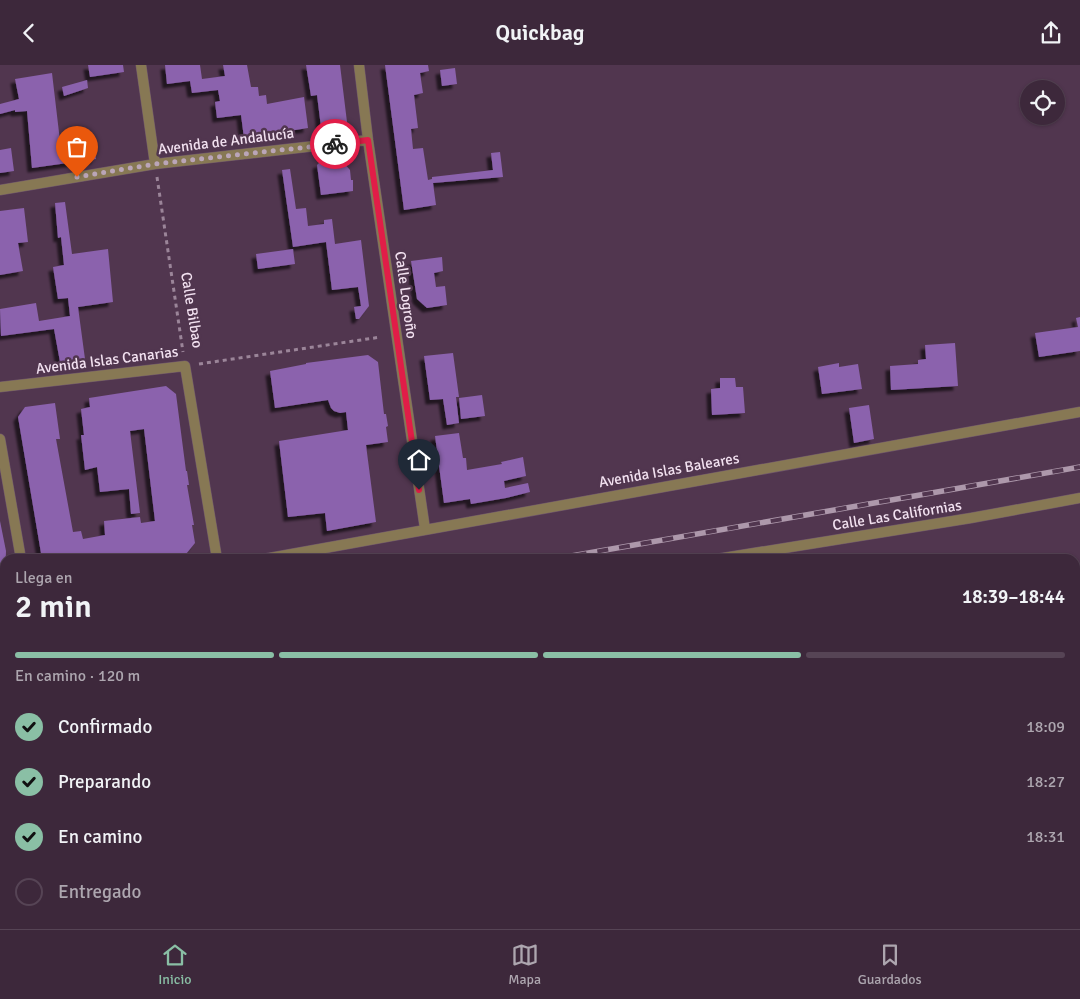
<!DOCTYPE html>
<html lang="es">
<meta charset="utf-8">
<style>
:root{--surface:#3d283b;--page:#443042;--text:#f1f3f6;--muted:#ada6af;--line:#564455;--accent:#8abfa5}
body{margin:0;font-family:Signika,sans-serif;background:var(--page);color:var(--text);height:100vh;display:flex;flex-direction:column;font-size:19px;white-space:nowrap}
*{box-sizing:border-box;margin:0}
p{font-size:16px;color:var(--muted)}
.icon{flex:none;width:28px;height:28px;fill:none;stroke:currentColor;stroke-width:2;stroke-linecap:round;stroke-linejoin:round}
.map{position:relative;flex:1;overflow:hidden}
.details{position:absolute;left:0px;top:489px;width:1080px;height:376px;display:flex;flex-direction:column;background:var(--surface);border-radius:15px 15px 0 0;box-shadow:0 1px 4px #0004,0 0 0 1px var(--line)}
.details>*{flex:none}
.controls{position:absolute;left:1020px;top:15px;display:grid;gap:10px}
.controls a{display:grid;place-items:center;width:45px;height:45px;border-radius:50%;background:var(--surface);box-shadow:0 1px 4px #0004,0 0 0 1px var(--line);font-size:25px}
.pin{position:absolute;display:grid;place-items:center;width:42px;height:42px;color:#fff;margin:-51px -21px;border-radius:50% 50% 50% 0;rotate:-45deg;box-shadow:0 0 5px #0007}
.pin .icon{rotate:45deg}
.courier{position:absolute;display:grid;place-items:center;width:50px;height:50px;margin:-25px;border:4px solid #e11d48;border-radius:50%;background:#fff;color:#222;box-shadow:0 1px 6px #0007}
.overview em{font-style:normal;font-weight:600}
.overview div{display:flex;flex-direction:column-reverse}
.overview{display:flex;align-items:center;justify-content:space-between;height:85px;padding:0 15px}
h1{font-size:32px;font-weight:600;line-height:38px}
.bar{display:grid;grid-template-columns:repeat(4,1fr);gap:8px 5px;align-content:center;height:60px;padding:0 15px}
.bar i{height:6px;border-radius:4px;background:var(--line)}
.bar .current{background:var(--accent)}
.bar p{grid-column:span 4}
ol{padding:0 15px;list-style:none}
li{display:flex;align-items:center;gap:15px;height:55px}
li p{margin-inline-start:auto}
li .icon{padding:5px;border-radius:50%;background:var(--accent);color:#111;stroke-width:4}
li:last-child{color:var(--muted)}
li i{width:28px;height:28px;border:2px solid var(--line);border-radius:50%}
header{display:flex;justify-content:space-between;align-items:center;height:65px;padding:0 15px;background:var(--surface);font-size:22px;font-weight:600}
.dock{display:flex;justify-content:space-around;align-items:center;height:70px;border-top:1px solid var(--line);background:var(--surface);font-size:14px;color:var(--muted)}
.dock a{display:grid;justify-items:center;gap:2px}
.dock .current{color:var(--accent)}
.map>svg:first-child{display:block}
.building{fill:#8b62ad;filter:url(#shadow)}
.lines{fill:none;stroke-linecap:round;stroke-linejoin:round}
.minor-casing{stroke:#6e556c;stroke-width:11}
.path{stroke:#9b8599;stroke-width:3;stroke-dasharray:4 4;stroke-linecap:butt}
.minor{stroke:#877854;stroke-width:10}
.rail-casing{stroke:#ad98ab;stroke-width:5.5}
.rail{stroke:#51364f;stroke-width:4;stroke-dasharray:11;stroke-linecap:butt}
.done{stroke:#baa5b8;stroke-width:5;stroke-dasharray:0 9}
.route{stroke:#e11d48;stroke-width:6}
.labels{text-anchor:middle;stroke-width:5;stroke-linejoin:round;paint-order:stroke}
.street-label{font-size:15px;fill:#f2e1f0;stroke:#51364f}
</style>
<header><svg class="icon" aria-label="back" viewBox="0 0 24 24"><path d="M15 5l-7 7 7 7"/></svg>Quickbag<svg class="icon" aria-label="share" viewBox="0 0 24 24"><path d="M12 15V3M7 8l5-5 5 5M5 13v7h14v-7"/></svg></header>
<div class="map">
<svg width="1080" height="864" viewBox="0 0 1080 864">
<defs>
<filter id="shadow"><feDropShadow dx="-4.5" dy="4.5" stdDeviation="1" flood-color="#0009"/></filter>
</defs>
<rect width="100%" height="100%" fill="#51364f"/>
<!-- building -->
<path class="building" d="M88,0h35l1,7 -34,5z
M165,0h35l2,14 23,-3 -2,-11h24l4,22h7l1,9 7,-1 1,9 37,-7 4,31 -64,10 -3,-23 -24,3 -2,-16 5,-1 -2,-11 -26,3 -2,-12 -23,3z
M306,0h34l7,57 -26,5 -4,-32 -6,1z
M385,0h43l1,6 -9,2 3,20 -9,2 4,33 -7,1 2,20 10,-1 5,32 4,-1v-2l61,-7 -2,-17 9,-1 3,25 -70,6 3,22 -32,5z
M455,3l2,16 -15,2 -2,-16z
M52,8l8,68 33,-5 3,23 -64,9 -5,-57 -12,1v-2l-15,4v-10l19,-5 -4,-20z
M87,15l1,8 -24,8 -2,-9z
M11,83l3,23 -14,2v-23z
M334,96l1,1 7,-1 8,9 1,10h2v11l-32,4 -4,-30 2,-2h9v-1z
M290,104l6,40 10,-1 2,18 16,-2v-4l8,-1 3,25 26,-4 8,66 -10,13h-3l-2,-12 7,-1 -3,-19 -26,3 -6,-48 -33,5 -11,-77z
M65,137l7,52 36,-5 5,53 -35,5 7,52 -25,3 -6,-33 -53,7 -1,-27 36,-6 3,18 31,-5 -2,-18 -10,1 -5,-32 11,-2 -3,-28 -3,1 -3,-35z
M24,143l4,34 -10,1 5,28 -23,4v-64z
M293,184l2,15 -37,5 -2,-15z
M442,192l1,14 -9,2 2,14 9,-1 2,19 -20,3 -10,-9 -6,-38z
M1080,252v34l-41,6 -4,-24 43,-6 -2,-9z
M955,278l3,43 -67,4 -1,-24 28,-2v-4l8,-1 -1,-14z
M453,288l6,44h-3l3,26 -12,2 -4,-26 -13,1 -6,-44z
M368,290l10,7 6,52h2l2,12 -2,1 2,15 -22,3 10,77 -49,9 -2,-18 -37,4 -9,-76 69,-11 -2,-18 -6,1 -6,-2 -3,-3 -3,-8 -53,8 -5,-37 36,-7v-1z
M839,298v4l19,-3 4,25 -40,5 -4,-27z
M720,313h15l1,9h7l2,26 -33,2 -1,-26 9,-1z
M166,321l10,8 10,77h1l2,14h-2l7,40h-2l3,18 -9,11 -28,5h-116l-24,-142 7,-10 30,-4 5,36h-4l17,93 8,-1 2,8 22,-4 -1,-14 36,-4 1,6 14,-2 -11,-92 -14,2 10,82 -9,1 -2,-25 -29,3 -3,-25 -12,3 -4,-35h3l-3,-26 9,-2 -1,-9z
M482,330l3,21 -24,3 -2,-21z
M869,340l5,34 -20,4 -5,-35z
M459,368l4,25h3l1,12 35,-6 -1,-2 22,-5 3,19 -22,5 1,7 23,-5 2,9 -24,6 -35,6 -1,-5 -26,4 -9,-67z
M0,456l6,30 -1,30 -5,4z"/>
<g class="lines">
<defs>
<path id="minor" d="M141,0l14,99
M359,0l9,75 57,389
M0,125l155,-26 213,-24
M0,322l185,-21 32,193
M0,374l21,120
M264,494l816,-147
M717,494l254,-41 109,-20
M0,542l5,-1
M0,622l5,-1"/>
</defs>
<!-- minor casing -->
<use href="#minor" class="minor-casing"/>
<!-- path -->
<path class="path" d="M157,112l26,175
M199,299l182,-27"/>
<!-- minor -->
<use href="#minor" class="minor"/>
<defs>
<path id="rail" d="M554,494l526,-92
M0,591l5,-1"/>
</defs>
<!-- rail casing -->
<use href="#rail" class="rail-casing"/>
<!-- rail -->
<use href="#rail" class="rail"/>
</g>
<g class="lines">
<!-- done -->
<path class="done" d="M77,112l78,-13 180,-20"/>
<!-- route -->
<path class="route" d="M335,79l33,-4 51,350"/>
</g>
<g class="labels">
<!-- street labels -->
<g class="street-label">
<text transform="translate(226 76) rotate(-7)" y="5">Avenida de Andalucía</text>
<text transform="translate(406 230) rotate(82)" y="5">Calle Logroño</text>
<text transform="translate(192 245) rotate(81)" y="5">Calle Bilbao</text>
<text transform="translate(107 295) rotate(-7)" y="5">Avenida Islas Canarias</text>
<text transform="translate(669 405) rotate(-10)" y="5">Avenida Islas Baleares</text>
<text transform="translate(897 450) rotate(-9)" y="5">Calle Las Californias</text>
</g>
</g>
</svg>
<div class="controls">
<a><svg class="icon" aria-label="locate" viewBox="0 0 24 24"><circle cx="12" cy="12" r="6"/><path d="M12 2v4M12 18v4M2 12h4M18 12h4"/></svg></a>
</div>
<div class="pin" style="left:77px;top:112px;background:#ea580c"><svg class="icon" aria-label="bag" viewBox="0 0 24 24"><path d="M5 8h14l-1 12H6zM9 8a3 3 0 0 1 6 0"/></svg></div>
<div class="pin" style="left:419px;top:425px;background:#1f2937"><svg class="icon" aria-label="home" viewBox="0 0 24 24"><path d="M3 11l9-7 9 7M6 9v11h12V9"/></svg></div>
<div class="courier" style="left:335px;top:79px"><svg class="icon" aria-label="bike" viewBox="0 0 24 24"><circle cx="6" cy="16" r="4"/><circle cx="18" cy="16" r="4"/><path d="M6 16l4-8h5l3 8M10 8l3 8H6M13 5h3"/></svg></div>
<section class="details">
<div class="overview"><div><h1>2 min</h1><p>Llega en</p></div><em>18:39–18:44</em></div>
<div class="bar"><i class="current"></i><i class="current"></i><i class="current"></i><i></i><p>En camino · 120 m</p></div>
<ol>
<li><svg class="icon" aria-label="check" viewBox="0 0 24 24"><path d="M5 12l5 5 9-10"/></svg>Confirmado<p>18:09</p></li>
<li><svg class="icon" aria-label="check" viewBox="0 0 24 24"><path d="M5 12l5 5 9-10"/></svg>Preparando<p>18:27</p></li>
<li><svg class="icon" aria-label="check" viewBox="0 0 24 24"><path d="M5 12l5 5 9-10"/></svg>En camino<p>18:31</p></li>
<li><i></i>Entregado</li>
</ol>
</section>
</div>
<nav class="dock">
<a class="current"><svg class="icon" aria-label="home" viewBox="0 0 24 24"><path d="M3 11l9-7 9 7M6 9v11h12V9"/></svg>Inicio</a>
<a><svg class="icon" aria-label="map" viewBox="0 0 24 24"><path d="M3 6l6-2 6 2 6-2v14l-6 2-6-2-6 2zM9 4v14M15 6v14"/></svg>Mapa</a>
<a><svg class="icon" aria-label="saved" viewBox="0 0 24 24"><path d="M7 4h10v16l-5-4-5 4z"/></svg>Guardados</a>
</nav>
